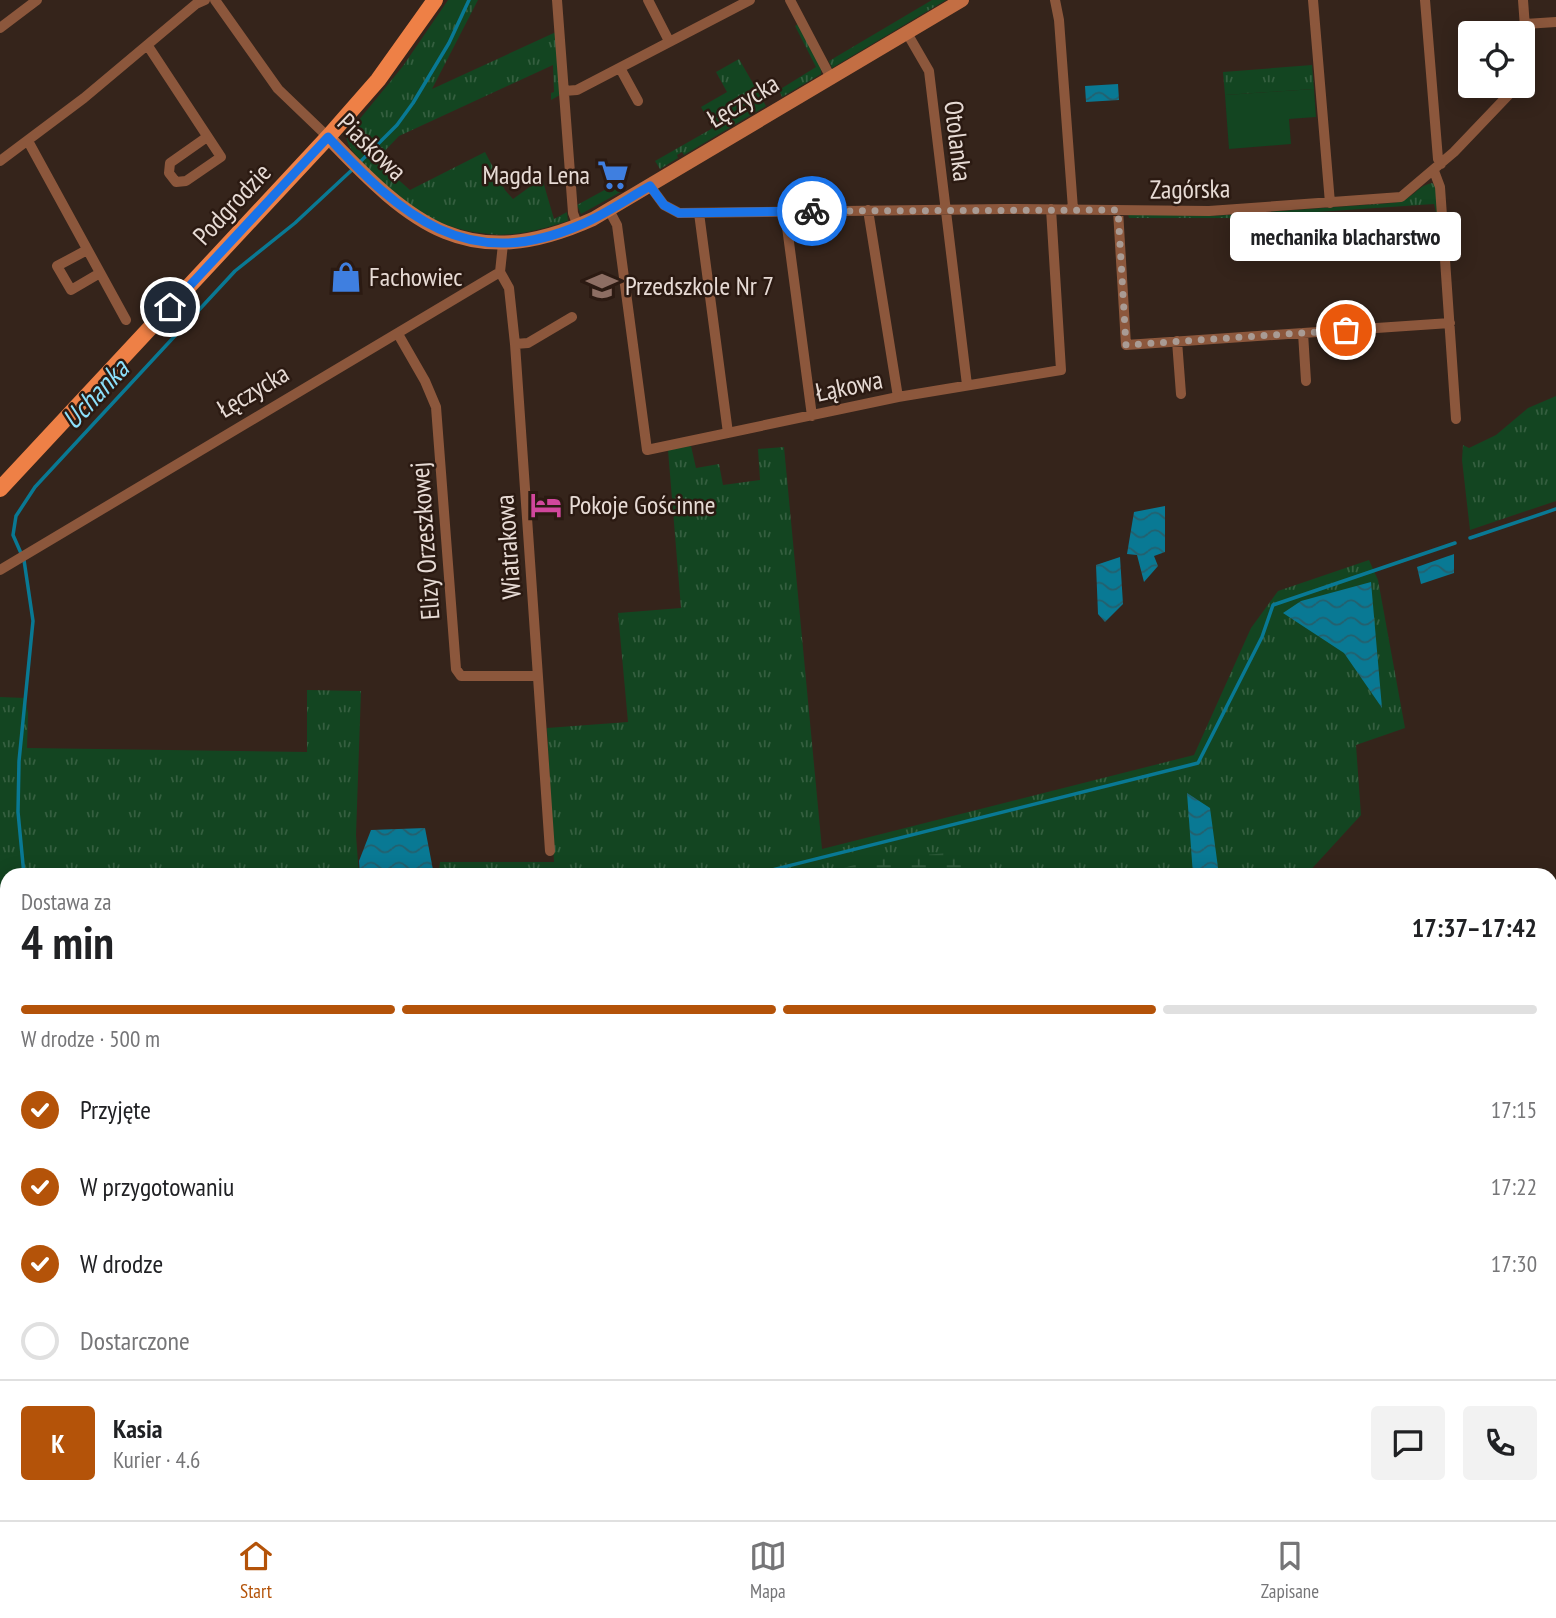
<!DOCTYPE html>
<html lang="pl">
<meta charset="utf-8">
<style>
:root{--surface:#fff;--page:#f2f2f2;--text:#202124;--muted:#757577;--line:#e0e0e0;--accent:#b45309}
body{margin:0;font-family:"PT Sans Narrow",sans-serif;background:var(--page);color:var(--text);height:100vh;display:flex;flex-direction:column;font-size:26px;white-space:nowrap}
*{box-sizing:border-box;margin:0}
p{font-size:23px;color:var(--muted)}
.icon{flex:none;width:38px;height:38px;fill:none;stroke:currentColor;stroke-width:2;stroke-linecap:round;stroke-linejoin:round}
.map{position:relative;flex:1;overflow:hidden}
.side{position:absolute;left:0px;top:868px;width:1558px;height:653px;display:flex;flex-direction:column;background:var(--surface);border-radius:21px 21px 0 0;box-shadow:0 4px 18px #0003}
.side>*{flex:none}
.buttons{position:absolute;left:1458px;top:21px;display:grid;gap:14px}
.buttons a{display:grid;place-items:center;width:77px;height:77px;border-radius:7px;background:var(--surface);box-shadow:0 4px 18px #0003;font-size:35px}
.pin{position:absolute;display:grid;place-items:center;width:60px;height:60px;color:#fff;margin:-30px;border:4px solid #fff;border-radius:50%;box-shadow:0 2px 7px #0007}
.courier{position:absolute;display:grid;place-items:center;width:70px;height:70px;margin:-35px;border:5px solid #1a73e8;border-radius:50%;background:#fff;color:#222;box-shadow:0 2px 9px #0007}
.bubble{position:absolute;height:49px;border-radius:7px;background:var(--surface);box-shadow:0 4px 18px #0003;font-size:23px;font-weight:600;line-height:49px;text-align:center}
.overview em{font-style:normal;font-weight:600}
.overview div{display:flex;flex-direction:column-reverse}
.overview{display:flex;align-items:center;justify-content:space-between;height:119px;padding:0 21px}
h1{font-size:46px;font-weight:600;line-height:52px}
.bar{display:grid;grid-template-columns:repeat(4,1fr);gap:10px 7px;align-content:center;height:84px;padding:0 21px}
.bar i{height:9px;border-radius:5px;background:var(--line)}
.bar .selected{background:var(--accent)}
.bar p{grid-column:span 4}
.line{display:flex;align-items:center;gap:18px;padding:0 21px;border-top:2px solid var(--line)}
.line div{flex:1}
.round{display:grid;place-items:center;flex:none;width:74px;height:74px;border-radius:7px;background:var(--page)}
ol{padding:0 21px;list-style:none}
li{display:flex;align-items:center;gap:21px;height:77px}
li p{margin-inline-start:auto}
li .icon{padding:7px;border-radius:50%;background:var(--accent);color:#fff;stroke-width:4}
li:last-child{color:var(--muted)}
li i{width:38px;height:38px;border:4px solid var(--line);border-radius:50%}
.dock{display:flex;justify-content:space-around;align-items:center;height:98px;border-top:2px solid var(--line);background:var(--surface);font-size:19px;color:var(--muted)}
.dock a{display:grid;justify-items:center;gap:4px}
.dock .selected{color:var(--accent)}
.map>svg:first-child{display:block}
.grass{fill:url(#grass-tufts)}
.wetland{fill:url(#wetland-marsh)}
.pitch{fill:#134521}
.water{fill:url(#water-waves)}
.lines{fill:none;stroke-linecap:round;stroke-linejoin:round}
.stream{stroke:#097994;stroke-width:3.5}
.street{stroke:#8c573c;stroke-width:10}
.secondary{stroke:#c36e43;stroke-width:14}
.primary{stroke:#ee8046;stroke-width:16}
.done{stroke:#a99b94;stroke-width:7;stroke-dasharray:0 12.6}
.route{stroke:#1a73e8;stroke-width:9}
.labels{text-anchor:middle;stroke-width:5;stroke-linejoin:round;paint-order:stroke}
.street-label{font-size:26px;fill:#e7dbd5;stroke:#2b1a12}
.poi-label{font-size:26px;fill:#e7dbd5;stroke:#2b1a12;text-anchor:start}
.water-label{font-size:28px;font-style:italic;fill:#8ce0fc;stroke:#2b1a12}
</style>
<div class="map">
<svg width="1556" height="1520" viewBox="0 0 1556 1520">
<defs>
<pattern id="grass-tufts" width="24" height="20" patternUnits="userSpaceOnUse" patternTransform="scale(1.75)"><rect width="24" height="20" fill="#134521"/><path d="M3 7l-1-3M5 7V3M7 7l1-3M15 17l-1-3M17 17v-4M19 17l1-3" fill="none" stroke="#355f40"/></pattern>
<pattern id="wetland-marsh" width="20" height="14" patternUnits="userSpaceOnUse" patternTransform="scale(1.75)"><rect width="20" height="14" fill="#134521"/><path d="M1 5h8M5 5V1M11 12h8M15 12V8" fill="none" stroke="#355f40"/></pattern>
<pattern id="water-waves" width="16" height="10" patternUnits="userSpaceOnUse" patternTransform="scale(1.75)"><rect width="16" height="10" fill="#097994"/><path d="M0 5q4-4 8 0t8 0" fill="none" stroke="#24606e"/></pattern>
</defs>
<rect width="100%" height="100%" fill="#35241b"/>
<!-- grass -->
<path class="grass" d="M448,0h30l-46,89 124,-57 4,63 -9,5v-7l3,-1 -1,-27 -154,71 -23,24 34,30 75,-38 20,38 8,9 29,-21 12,41 13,-7 1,9c-26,8 -51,16 -79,13 -20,-2 -44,-7 -61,-18 -17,-9 -78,-57 -81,-76 -1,-5 4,-10 7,-14l49,-60z
M932,0h14l-114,68 -3,-7z
M798,24l23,44v6l-39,23 -3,-7 37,-23 -21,-41z
M739,59l27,47 -82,49 -2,-3 -5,3 1,3 -18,11 -5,-8 58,-33 -12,-21 26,-15 -11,-20z
M1312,65l2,24 -89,6 -2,-23z
M621,181l5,8 -45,25 -4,-9z
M1432,183l4,3 1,31 -3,-13 -205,14h-100l-1,-4 85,2 179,-13c21,-2 24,-17 40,-20z
M1556,396v105l-86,29 -8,-70 1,-15 6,3 27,-13 32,-27z
M691,446l5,22 23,-4 4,21 37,-5 -2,-31 26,-2 38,402 372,-94 57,-127 27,-37 91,-31 9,20 27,148 -49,17 5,70 -55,60h-868l2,-13h114l-7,-134 81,-6 -10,-109 63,-5 -13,-158z
M307,690l54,1 -5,144 3,40h-352v639h1287l63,6h-1357v-823l25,1 3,15 -1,35 280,4z
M1556,963v95h-5v-94z"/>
<!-- wetland -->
<path class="wetland" d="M948,853l36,22h-166l58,-16z"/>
<!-- pitch -->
<path class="pitch" d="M1314,89l2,28 -27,2 2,25 -62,5 -4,-54z"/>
<!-- water -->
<path class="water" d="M1118,84l1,16 -33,2 -1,-16z
M1165,506v46l-11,4 4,10 -14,16 -7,-27 -10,-1 7,-42z
M1454,554v19l-33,11 -4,-17z
M1120,557l3,47 -18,18 -7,-8 -2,-49z
M1371,582l11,126 -38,-55 -61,-40 18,-12z
M1187,793l23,15 9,67h-26z
M425,828l9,47h-74l-1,-14 12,-31z"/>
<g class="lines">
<!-- stream -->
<path class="stream" d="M360,162l37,-37 16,-22 36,-60 20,-43
M1470,538l86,-29
M24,875l-6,-63 1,-51 14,-140 -9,-61 -11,-25 3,-19 19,-29 200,-216 60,-48 59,-55
M752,875l446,-112 64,-126 11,-32 182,-62
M0,1064l7,-1
M36,1520l6,-6"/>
<!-- street -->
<path class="street" d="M215,0l63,89 50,48
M557,0l16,213 5,13
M648,0l21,41
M790,0l41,78
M1055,0l4,20 14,189
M1313,0l17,203
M1425,0l13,159 3,5
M1525,24l31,-2
M0,28l37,-28
M907,33l22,38 38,314
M148,46l73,111 -35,24 -10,1 -7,-9 1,-10 37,-26
M620,68l18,33
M1522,71l5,-16 -4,-55
M564,91l13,-1 173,-90
M28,141l98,179
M0,161l84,-63 112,-94 9,-4
M1434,171l6,16 16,232
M650,186l14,19 15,8 327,-4 203,2 192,-14 53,-45 63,-66
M609,210l8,15 30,225 251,-53 163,-27 -10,-161
M868,210l30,187
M1118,210l8,135 324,-22
M785,212l27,204
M699,213l29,220
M503,244l-3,28 9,16 6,56 35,507
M87,250l-30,16 14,24 29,-17
M1303,333l3,48
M398,334l27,47 11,26 20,262 5,7h77
M1177,341l4,53
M515,344l13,-1 44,-26
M0,570l500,-298"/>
<!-- secondary -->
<path class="secondary" d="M328,137c84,88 140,138 265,82l369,-219"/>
<!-- primary -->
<path class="primary" d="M0,489l328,-352 50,-57 57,-80"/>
</g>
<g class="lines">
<!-- done -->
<path class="done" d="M812,211l306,-1 8,135 220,-15"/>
<!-- route -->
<path class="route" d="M170,307l158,-170c73,79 139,137 252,88 24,-10 47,-26 70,-39l14,19 15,8 133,-2"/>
</g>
<!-- icons -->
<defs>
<symbol id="supermarket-bare" viewBox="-9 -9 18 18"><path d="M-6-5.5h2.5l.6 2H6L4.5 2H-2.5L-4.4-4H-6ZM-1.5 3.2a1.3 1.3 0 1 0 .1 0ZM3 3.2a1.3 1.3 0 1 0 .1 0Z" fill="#3f7fe0" stroke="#2b1a12" stroke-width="2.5" paint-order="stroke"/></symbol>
<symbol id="shop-bare" viewBox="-9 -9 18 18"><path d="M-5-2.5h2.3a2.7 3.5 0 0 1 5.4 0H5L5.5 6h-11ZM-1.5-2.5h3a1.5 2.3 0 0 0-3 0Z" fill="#3f7fe0" stroke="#2b1a12" stroke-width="2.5" paint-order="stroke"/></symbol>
<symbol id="school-bare" viewBox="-9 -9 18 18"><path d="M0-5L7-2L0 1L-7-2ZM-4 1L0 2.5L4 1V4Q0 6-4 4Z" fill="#8d6e63" stroke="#2b1a12" stroke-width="2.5" paint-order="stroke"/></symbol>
<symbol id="hotel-bare" viewBox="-9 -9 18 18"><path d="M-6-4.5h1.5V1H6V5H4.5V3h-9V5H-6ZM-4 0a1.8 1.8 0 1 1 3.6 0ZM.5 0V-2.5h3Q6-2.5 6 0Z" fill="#d1479c" stroke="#2b1a12" stroke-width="2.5" paint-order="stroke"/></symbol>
</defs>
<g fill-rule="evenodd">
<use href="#supermarket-bare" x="591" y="153" width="44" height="44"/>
<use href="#shop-bare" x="324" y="255" width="44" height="44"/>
<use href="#school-bare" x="580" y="264" width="44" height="44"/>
<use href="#hotel-bare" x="524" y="483" width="44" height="44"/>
</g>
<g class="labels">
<!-- street labels -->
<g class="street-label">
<text transform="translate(743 101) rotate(-31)" y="9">Łęczycka</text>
<text transform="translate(958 141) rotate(83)" y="9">Otolanka</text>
<text transform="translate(372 147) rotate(44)" y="9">Piaskowa</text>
<text transform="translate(1190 189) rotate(-1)" y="9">Zagórska</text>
<text transform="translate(232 204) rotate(-47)" y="9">Podgrodzie</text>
<text transform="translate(849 386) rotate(-12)" y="9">Łąkowa</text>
<text transform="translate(253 391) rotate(-31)" y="9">Łęczycka</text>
<text transform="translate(425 541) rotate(-94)" y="9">Elizy Orzeszkowej</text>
<text transform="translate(508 547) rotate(-94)" y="9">Wiatrakowa</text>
</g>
<!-- poi labels -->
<g class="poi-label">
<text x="590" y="184" text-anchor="end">Magda Lena</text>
<text x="369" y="286">Fachowiec</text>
<text x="625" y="295">Przedszkole Nr 7</text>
<text x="569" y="514">Pokoje Gościnne</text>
</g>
<!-- water labels -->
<g class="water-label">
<text transform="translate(95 394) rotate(-47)" y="10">Uchanka</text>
</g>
</g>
</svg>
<div class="buttons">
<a><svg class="icon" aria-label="locate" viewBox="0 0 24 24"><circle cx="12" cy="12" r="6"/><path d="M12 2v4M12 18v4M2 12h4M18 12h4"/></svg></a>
</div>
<div class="pin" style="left:1346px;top:330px;background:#ea580c"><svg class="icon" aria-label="bag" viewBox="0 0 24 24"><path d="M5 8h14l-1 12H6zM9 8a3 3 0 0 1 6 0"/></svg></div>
<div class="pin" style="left:170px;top:307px;background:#1f2937"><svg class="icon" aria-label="home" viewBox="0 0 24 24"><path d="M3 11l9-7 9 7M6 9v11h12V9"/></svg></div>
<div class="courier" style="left:812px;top:211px"><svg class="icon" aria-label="bike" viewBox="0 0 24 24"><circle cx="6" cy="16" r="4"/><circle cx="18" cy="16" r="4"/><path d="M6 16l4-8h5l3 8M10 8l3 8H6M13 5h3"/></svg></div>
<div class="bubble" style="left:1230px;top:212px;width:231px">mechanika blacharstwo</div>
<section class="side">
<div class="overview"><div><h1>4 min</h1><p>Dostawa za</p></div><em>17:37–17:42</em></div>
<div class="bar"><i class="selected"></i><i class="selected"></i><i class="selected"></i><i></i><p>W drodze · 500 m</p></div>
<ol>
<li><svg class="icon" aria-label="check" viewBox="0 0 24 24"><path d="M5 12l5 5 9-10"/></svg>Przyjęte<p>17:15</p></li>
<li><svg class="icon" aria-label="check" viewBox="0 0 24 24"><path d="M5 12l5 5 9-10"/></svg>W przygotowaniu<p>17:22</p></li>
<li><svg class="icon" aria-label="check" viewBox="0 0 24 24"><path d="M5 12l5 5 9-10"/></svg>W drodze<p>17:30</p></li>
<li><i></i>Dostarczone</li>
</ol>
<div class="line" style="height:126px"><b class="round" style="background:var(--accent);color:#fff">K</b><div><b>Kasia</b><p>Kurier · 4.6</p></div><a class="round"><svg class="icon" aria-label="chat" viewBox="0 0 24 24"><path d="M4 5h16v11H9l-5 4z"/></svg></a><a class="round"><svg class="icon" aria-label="phone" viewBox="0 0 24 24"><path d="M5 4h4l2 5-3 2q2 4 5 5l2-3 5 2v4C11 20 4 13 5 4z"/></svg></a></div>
</section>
</div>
<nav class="dock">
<a class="selected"><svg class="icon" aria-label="home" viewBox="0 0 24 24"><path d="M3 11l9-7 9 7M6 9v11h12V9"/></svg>Start</a>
<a><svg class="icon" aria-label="map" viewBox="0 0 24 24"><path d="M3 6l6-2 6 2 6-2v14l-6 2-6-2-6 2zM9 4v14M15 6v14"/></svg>Mapa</a>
<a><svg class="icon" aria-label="saved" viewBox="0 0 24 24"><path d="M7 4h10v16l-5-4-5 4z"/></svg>Zapisane</a>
</nav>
